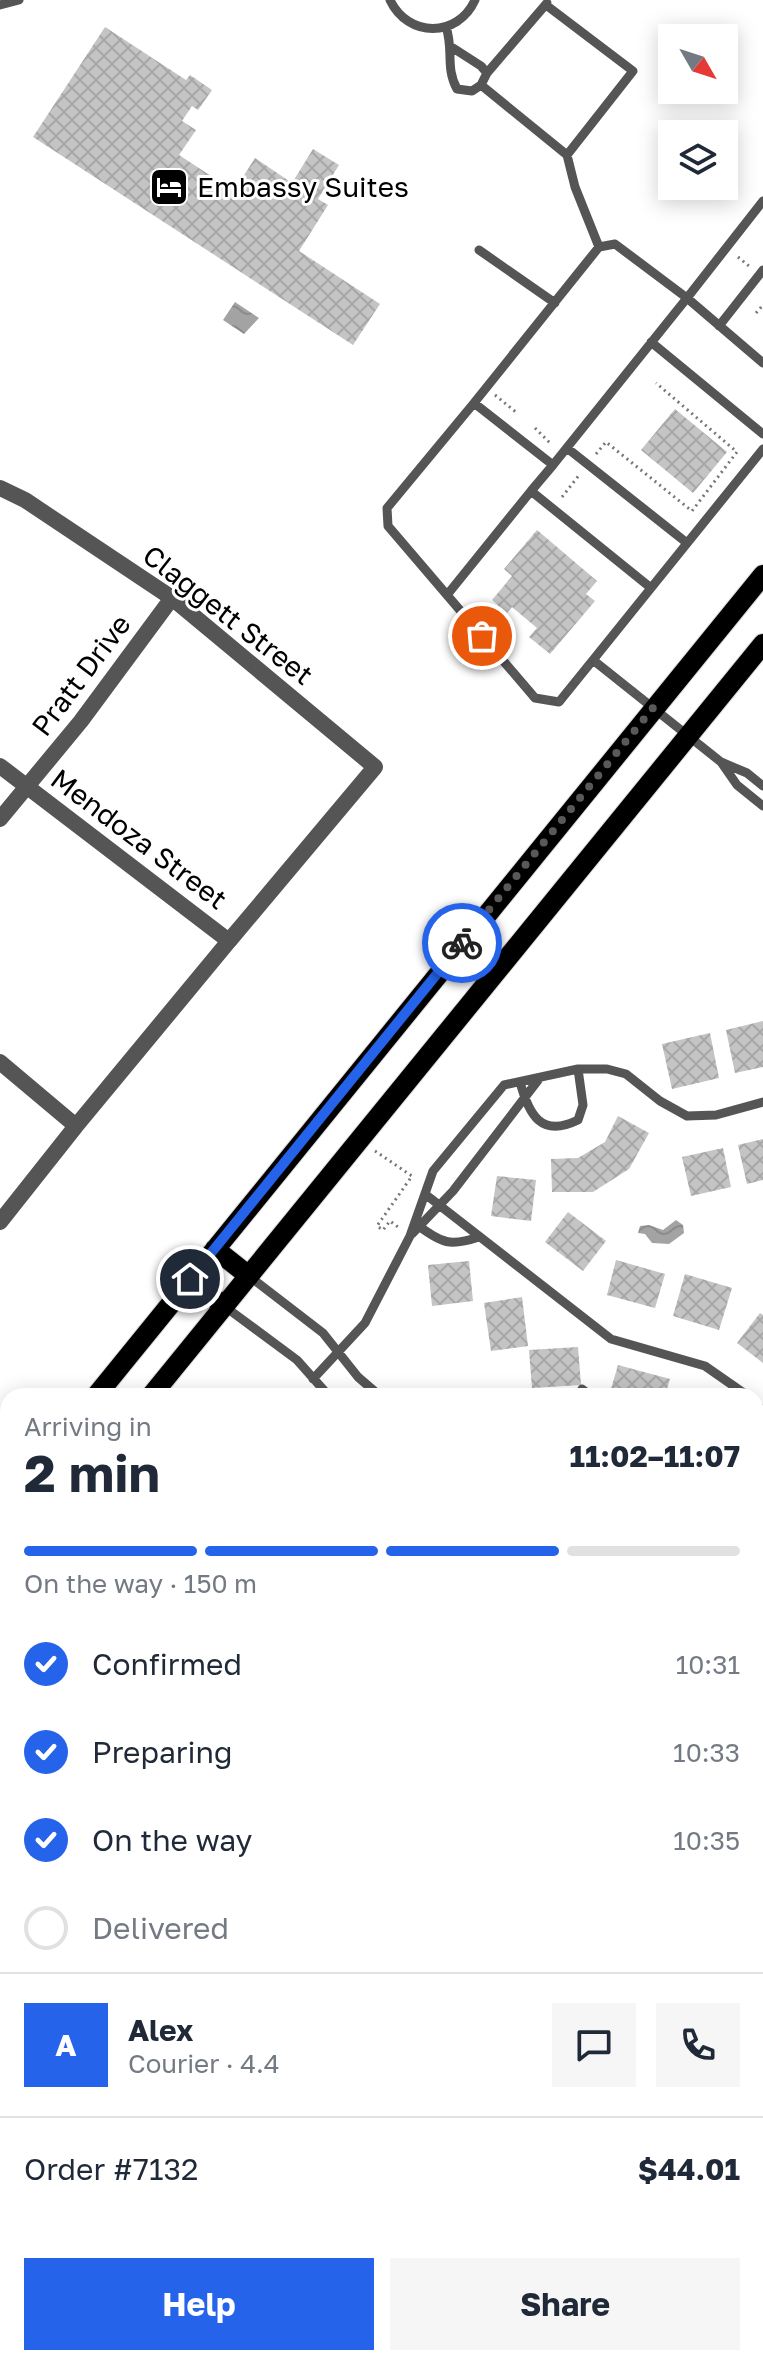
<!DOCTYPE html>
<meta charset="utf-8">
<style>
:root{--surface:#fff;--page:#f6f6f7;--text:#1f2937;--muted:#747a83;--line:#e0e1e3;--accent:#2563eb}
body{margin:0;font-family:"Golos Text",sans-serif;background:var(--page);color:var(--text);height:100vh;display:flex;flex-direction:column;font-size:30px;white-space:nowrap}
*{box-sizing:border-box;margin:0}
p{font-size:26px;color:var(--muted)}
.icon{flex:none;width:44px;height:44px;fill:none;stroke:currentColor;stroke-width:2;stroke-linecap:round;stroke-linejoin:round}
.map{position:relative;flex:1;overflow:hidden}
.sheet{position:absolute;left:0px;top:1388px;width:764px;height:978px;display:flex;flex-direction:column;background:var(--surface);border-radius:24px 24px 0 0;box-shadow:0 4px 20px #0003}
.sheet>*{flex:none}
.needle{width:52px;rotate:129deg}
.buttons{position:absolute;left:658px;top:24px;display:grid;gap:16px}
.buttons a{display:grid;place-items:center;width:80px;height:80px;border-radius:0px;background:var(--surface);box-shadow:0 4px 20px #0003;font-size:40px}
.pin{position:absolute;display:grid;place-items:center;width:68px;height:68px;color:#fff;margin:-34px;border:4px solid #fff;border-radius:50%;box-shadow:0 2px 8px #0007}
.courier{position:absolute;display:grid;place-items:center;width:80px;height:80px;margin:-40px;border:6px solid #2563eb;border-radius:50%;background:#fff;color:#222;box-shadow:0 2px 10px #0007}
.head em{font-style:normal;font-weight:700}
.head div{display:flex;flex-direction:column-reverse}
.head{display:flex;align-items:center;justify-content:space-between;height:136px;padding:0 24px}
h1{font-size:52px;font-weight:700;line-height:60px}
.bar{display:grid;grid-template-columns:repeat(4,1fr);gap:12px 8px;align-content:center;height:96px;padding:0 24px}
.bar i{height:10px;border-radius:6px;background:var(--line)}
.bar .current{background:var(--accent)}
.bar p{grid-column:span 4}
.line{display:flex;align-items:center;gap:20px;padding:0 24px;border-top:2px solid var(--line)}
.line div{flex:1}
.round{display:grid;place-items:center;flex:none;width:84px;height:84px;border-radius:0px;background:var(--page)}
ol{padding:0 24px;list-style:none}
li{display:flex;align-items:center;gap:24px;height:88px}
li p{margin-inline-start:auto}
li .icon{padding:8px;border-radius:50%;background:var(--accent);color:#fff;stroke-width:4}
li:last-child{color:var(--muted)}
li i{width:44px;height:44px;border:4px solid var(--line);border-radius:50%}
.button{display:flex;gap:16px;margin-top:auto;padding:16px 24px}
.button a{flex:1;height:92px;border-radius:0px;background:var(--accent);color:#fff;font-size:32px;font-weight:700;line-height:92px;text-align:center}
.button a+a{background:var(--page);color:var(--text)}
.map>svg:first-child{display:block}
.water{fill:url(#water-waves)}
.building{fill:url(#building-cross-hatch)}
.lines{fill:none;stroke-linecap:round;stroke-linejoin:round}
.primary-casing{stroke:#dbdbdb;stroke-width:22}
.path{stroke:#777;stroke-width:3;stroke-dasharray:2 4;stroke-linecap:butt}
.lane{stroke:#555;stroke-width:9}
.street{stroke:#555;stroke-width:16}
.primary{stroke:#000;stroke-width:20}
.done{stroke:#595959;stroke-width:8;stroke-dasharray:0 14.4}
.route{stroke:#2563eb;stroke-width:10}
.labels{text-anchor:middle;stroke-width:6;stroke-linejoin:round;paint-order:stroke}
.poi-label{font-size:28px;fill:#000;stroke:#fff;text-anchor:start}
.street-label{font-size:28px;fill:#000;stroke:#fff}
</style>
<div class="map">
<svg width="763" height="2365" viewBox="0 0 763 2365">
<defs>
<pattern id="water-waves" width="16" height="10" patternUnits="userSpaceOnUse" patternTransform="scale(2)"><rect width="16" height="10" fill="#a3a3a3"/><path d="M0 5q4-4 8 0t8 0" fill="none" stroke="#8b8b8b"/></pattern>
<pattern id="building-cross-hatch" width="8" height="8" patternUnits="userSpaceOnUse" patternTransform="scale(2)"><rect width="8" height="8" fill="#c4c4c4"/><path d="M0 0l8 8M0 8l8-8" fill="none" stroke="#a7a7a7"/></pattern>
</defs>
<rect width="100%" height="100%" fill="#fff"/>
<!-- water -->
<path class="water" d="M235,302l24,16 -15,16 -21,-14z
M676,1220l7,5 1,8 -15,11 -17,-1 -7,-9 -7,-1 2,-7 9,-1 14,5z"/>
<!-- building -->
<path class="building" d="M105,27l81,53 4,-5 22,15 -14,20 -6,-4 -10,15 14,9 -17,25 55,36 21,-33 37,25 21,-34 26,16 -21,34 10,6 -29,46 81,53 -27,41 -320,-208z
M675,409l52,43 -34,41 -52,-43z
M537,530l60,51 -11,13 9,7 -45,53 -21,-17 8,-9 -25,-21 -5,6 -15,-13 20,-24 -8,-7z
M763,1021v46l-28,6 -9,-43z
M710,1033l9,45 -47,11 -10,-45z
M618,1116l31,17 -20,36 -36,23h-41l-1,-33 27,-1 27,-16z
M763,1139v41l-16,4 -9,-39z
M723,1148l8,39 -40,9 -9,-39z
M497,1176l39,4 -5,41 -40,-5z
M568,1212l38,29 -23,30 -38,-29z
M616,1260l49,14 -10,34 -48,-13z
M469,1261l4,40 -41,5 -4,-41z
M685,1274l47,14 -13,42 -46,-14z
M522,1297l6,49 -37,5 -7,-48z
M760,1313l3,2v48l-26,-20z
M578,1347l3,38 -49,3 -3,-38z
M618,1365l52,14 -5,17h-56z
M756,1440l7,12v46l-7,4z
M763,1558v46l-7,1v-46z
M759,1629l4,4v58l-7,-6v-52z
M763,1727v48l-7,-2v-28z
M140,2358h161l-5,7h-162z"/>
<g class="lines">
<defs>
<path id="primary" d="M215,1249l34,27
M190,1279l34,27
M96,1396l667,-821
M151,1396l612,-752
M0,1514l8,-10
M0,1583l8,-10"/>
</defs>
<!-- primary casing -->
<use href="#primary" class="primary-casing"/>
<!-- path -->
<path class="path" d="M738,257l11,9
M756,313l7,-8
M495,395l22,18
M535,428l15,15
M596,454l10,-12 86,69 45,-59 -81,-69
M562,497l18,-23
M375,1151l37,25 -35,50 6,4 7,-9 8,6"/>
<!-- lane -->
<path class="lane" d="M390,0c18,38 68,38 85,0
M0,5l19,-5
M446,27c8,23 -1,40 11,62l15,2 9,-6 6,-12 60,-70
M453,48l28,18 6,7
M481,85l86,70 66,-84 -87,-66
M567,155l8,32 24,60
M479,250l76,53
M719,326l44,-56
M651,342l112,92
M474,403l125,-156 16,-3 72,54 76,-97
M567,448l120,95
M553,465l134,-167 76,65
M651,588l112,-139
M447,595l84,-104
M593,660l58,-72 -120,-97 22,-26 -79,-62 -87,105 1,18 147,172 24,4 34,-42 128,102 26,11 16,13
M721,762l16,23 26,21
M520,1082c9,33 21,56 58,38l5,-15 -5,-36
M425,1194l186,145 94,27 43,30
M417,1225c26,18 32,22 62,12
M412,1234l41,-43 86,-112
M249,1276l74,57 35,44 22,19
M224,1306l73,54 32,36
M313,1379l52,-56 45,-87 23,-65 71,-86 74,-16h29l19,5 34,27 27,15 29,-1 47,-13
M582,1389l9,7
M756,1403l7,9
M756,1528l7,-1
M0,1823l8,14
M756,1839l7,6
M0,1888l8,-10
M0,1931l8,-10
M0,1971l8,5
M756,1989l7,-8
M0,1993l8,-9
M0,2061l8,6
M95,2365l5,-7
M440,2365l6,-7"/>
<!-- street -->
<path class="street" d="M0,488l25,12 147,98 203,169 -146,174 -229,-175
M0,819l81,-98 91,-123
M0,1062l76,64 -76,96
M76,1126l153,-185"/>
<!-- primary -->
<use href="#primary" class="primary"/>
</g>
<g class="lines">
<!-- done -->
<path class="done" d="M462,943l191,-235 -60,-48 -34,42 -24,-4 -53,-62"/>
<!-- route -->
<path class="route" d="M190,1279l272,-336"/>
</g>
<!-- icons -->
<defs>
<symbol id="hotel-square" viewBox="-11 -11 22 22"><rect x="-9" y="-9" width="18" height="18" rx="4" fill="#000" stroke="#fff"/><path d="M-6-4.5h1.5V1H6V5H4.5V3h-9V5H-6ZM-4 0a1.8 1.8 0 1 1 3.6 0ZM.5 0V-2.5h3Q6-2.5 6 0Z" fill="#fff"/></symbol>
</defs>
<g fill-rule="evenodd">
<use href="#hotel-square" x="147" y="165" width="44" height="44"/>
</g>
<g class="labels">
<!-- poi labels -->
<g class="poi-label">
<text x="197" y="197">Embassy Suites</text>
</g>
<!-- street labels -->
<g class="street-label">
<text transform="translate(228 615) rotate(38)" y="10">Claggett Street</text>
<text transform="translate(81 675) rotate(-53)" y="10">Pratt Drive</text>
<text transform="translate(139 839) rotate(37)" y="10">Mendoza Street</text>
</g>
</g>
</svg>
<div class="buttons">
<a><svg class="needle" viewBox="-14 -14 28 28"><path d="M0-13l5 13h-10z" fill="#e53935"/><path d="M0 13l5-13h-10z" fill="#747a83"/></svg></a>
<a><svg class="icon" aria-label="layers" viewBox="0 0 24 24"><path d="M12 4l9 5-9 5-9-5zM3 14l9 5 9-5"/></svg></a>
</div>
<div class="pin" style="left:482px;top:636px;background:#ea580c"><svg class="icon" aria-label="bag" viewBox="0 0 24 24"><path d="M5 8h14l-1 12H6zM9 8a3 3 0 0 1 6 0"/></svg></div>
<div class="pin" style="left:190px;top:1279px;background:#1f2937"><svg class="icon" aria-label="home" viewBox="0 0 24 24"><path d="M3 11l9-7 9 7M6 9v11h12V9"/></svg></div>
<div class="courier" style="left:462px;top:943px"><svg class="icon" aria-label="bike" viewBox="0 0 24 24"><circle cx="6" cy="16" r="4"/><circle cx="18" cy="16" r="4"/><path d="M6 16l4-8h5l3 8M10 8l3 8H6M13 5h3"/></svg></div>
<section class="sheet">
<div class="head"><div><h1>2 min</h1><p>Arriving in</p></div><em>11:02–11:07</em></div>
<div class="bar"><i class="current"></i><i class="current"></i><i class="current"></i><i></i><p>On the way · 150 m</p></div>
<ol>
<li><svg class="icon" aria-label="check" viewBox="0 0 24 24"><path d="M5 12l5 5 9-10"/></svg>Confirmed<p>10:31</p></li>
<li><svg class="icon" aria-label="check" viewBox="0 0 24 24"><path d="M5 12l5 5 9-10"/></svg>Preparing<p>10:33</p></li>
<li><svg class="icon" aria-label="check" viewBox="0 0 24 24"><path d="M5 12l5 5 9-10"/></svg>On the way<p>10:35</p></li>
<li><i></i>Delivered</li>
</ol>
<div class="line" style="height:144px"><b class="round" style="background:var(--accent);color:#fff">A</b><div><b>Alex</b><p>Courier · 4.4</p></div><a class="round"><svg class="icon" aria-label="chat" viewBox="0 0 24 24"><path d="M4 5h16v11H9l-5 4z"/></svg></a><a class="round"><svg class="icon" aria-label="phone" viewBox="0 0 24 24"><path d="M5 4h4l2 5-3 2q2 4 5 5l2-3 5 2v4C11 20 4 13 5 4z"/></svg></a></div>
<div class="line" style="height:104px"><div>Order #7132</div><b>$44.01</b></div>
<div class="button"><a>Help</a><a>Share</a></div>
</section>
</div>
